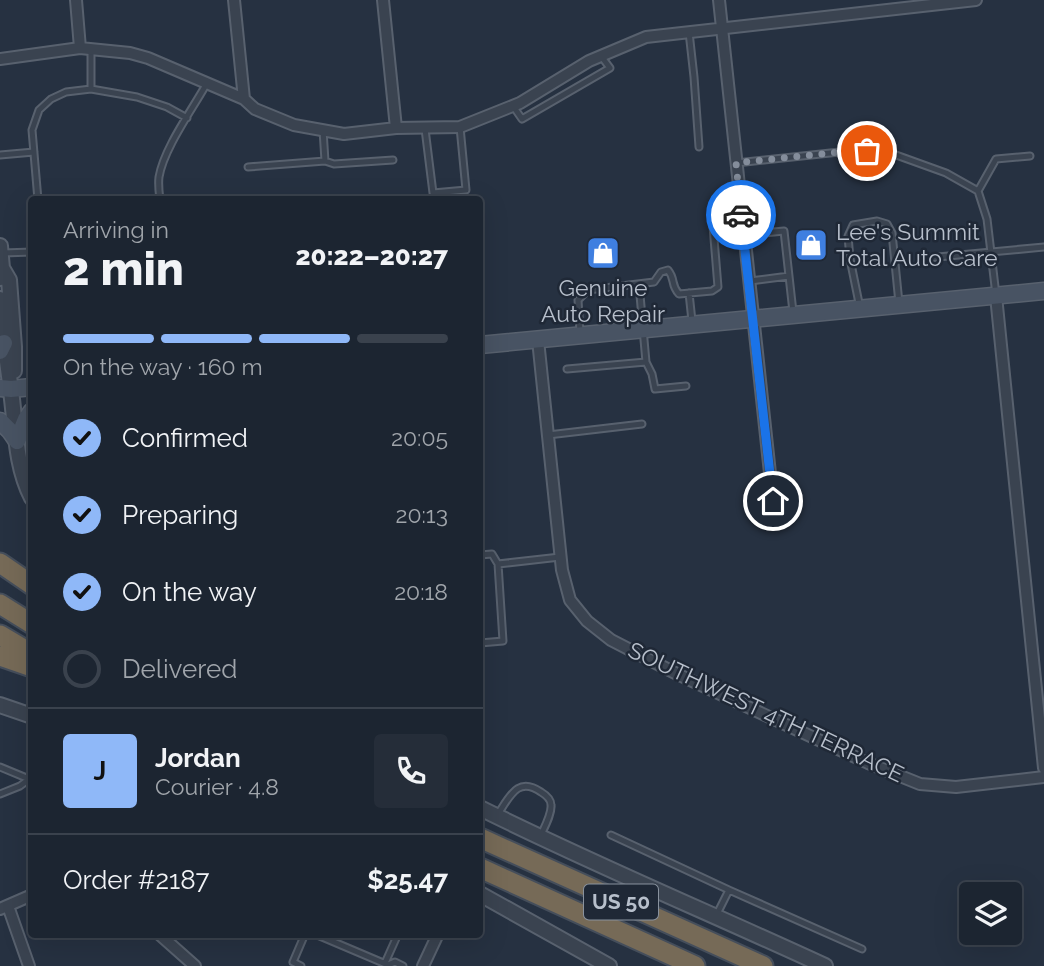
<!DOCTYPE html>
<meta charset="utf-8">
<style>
:root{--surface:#1c2531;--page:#252d39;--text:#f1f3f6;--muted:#a0a5ab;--line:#3a424d;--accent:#8fb8f8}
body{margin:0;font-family:Raleway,sans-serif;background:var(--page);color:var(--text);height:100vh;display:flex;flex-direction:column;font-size:26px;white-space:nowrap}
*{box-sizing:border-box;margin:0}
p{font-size:23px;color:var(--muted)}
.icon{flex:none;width:38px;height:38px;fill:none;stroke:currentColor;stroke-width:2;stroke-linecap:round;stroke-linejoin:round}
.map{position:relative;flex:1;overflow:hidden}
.drawer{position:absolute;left:28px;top:196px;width:455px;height:742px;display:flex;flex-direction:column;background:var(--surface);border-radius:7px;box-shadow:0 7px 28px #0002,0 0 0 2px var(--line)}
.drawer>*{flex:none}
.tools{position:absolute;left:959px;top:882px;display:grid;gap:14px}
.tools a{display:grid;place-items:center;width:63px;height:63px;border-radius:7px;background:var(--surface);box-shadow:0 7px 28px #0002,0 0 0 2px var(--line);font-size:35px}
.pin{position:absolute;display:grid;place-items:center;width:60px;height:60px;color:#fff;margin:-30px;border:4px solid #fff;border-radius:50%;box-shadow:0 2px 7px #0007}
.courier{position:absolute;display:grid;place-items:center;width:70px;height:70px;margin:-35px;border:5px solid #1a73e8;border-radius:50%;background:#fff;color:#222;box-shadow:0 2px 9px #0007}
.summary em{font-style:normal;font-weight:800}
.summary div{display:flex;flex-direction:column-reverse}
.summary{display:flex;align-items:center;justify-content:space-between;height:119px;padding:0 35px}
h1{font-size:46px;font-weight:800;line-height:52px}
.bar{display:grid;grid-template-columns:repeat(4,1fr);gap:10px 7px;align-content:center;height:84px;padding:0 35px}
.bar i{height:9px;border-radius:5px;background:var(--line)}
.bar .active{background:var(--accent)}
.bar p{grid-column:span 4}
.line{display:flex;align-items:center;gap:18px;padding:0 35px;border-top:2px solid var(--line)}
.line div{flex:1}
.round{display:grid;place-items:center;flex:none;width:74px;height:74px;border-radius:7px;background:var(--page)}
ol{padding:0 35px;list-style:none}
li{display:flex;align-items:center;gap:21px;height:77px}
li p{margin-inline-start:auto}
li .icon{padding:7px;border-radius:50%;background:var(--accent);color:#111;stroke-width:4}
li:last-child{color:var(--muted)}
li i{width:38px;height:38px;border:4px solid var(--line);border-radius:50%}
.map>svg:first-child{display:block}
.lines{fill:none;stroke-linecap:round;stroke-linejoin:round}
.service-casing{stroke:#58616e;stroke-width:9}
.minor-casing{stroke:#58616e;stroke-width:14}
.tertiary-casing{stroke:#58616e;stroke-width:18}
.secondary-casing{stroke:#58616e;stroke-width:19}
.motorway-casing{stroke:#454e5b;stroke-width:23}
.service{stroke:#3a4350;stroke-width:5}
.minor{stroke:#3a4350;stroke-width:10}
.tertiary{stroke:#3a4350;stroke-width:14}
.secondary{stroke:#485363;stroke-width:16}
.motorway{stroke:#766a57;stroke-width:19}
.done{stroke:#848d9b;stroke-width:7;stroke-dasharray:0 12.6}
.route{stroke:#1a73e8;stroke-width:9}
.labels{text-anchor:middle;stroke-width:5;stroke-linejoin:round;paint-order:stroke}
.shield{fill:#1f2836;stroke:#89929e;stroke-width:2}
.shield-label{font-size:21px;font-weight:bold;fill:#b7bfcb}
.poi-label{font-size:23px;fill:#b7bfcb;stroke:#1f2836;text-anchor:start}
.street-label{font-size:23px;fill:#b7bfcb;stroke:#1f2836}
</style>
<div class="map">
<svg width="1044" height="966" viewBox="0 0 1044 966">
<rect width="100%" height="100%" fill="#263141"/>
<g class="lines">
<defs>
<path id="service" d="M689,32l5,45 5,70
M91,50v39l46,8 30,10 20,11
M513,106l9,13 88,-51 -9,-12
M425,129l8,64 33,-3 -6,-63
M0,155l34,-3
M325,161l9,3 59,-4
M736,163l113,-12h36l61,22 32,18 9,28 9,76
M248,167l77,-6 -2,-31
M978,191l18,-32 34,-3
M38,200l-6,-70 7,-20 12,-11 15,-7 25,-3
M160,200c-1,-8 -2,-15 -1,-23 5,-29 33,-67 48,-94
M743,235l41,-4 9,81
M3,253l29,-1
M927,258l117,-11
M750,281l39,-5
M689,293l3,28
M860,308l-10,-49 -2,-23 5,-11 24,-4 10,3 5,9 7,70
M580,332l-2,-32 10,-10 66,-8 7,-10 7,-2c8,10 2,14 11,24l33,-3 6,-4 -6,-73 6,-7 22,-4
M646,362l6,12 3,15 31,-3
M567,369l79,-7 -7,-78
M548,435l94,-11
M480,555l12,-1 6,10 62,-7
M480,643l23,-2 -5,-77
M0,767l29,12
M0,794l20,-8 12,-9
M498,814c12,-18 20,-38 43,-22 5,3 10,7 10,13 1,9 -7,23 -11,32
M611,835l118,55
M716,916l13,-26 133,59
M315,934l73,31 7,-3 8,4
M385,963l13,-29
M301,966l-8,-4 12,-28"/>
<path id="minor" d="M76,0l4,48
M234,0l10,99
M383,0l13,128
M719,0l54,501
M0,59l80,-11 50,5 18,5 96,41 11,10 39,16 50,9 52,-6 64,-1 60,-24 69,-42 57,-24 330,-37
M996,296l48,472
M538,340l24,230 8,30 17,21 24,19 66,34 191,89 52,21 36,3 88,-10
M8,906l21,60
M0,909l32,-14
M159,934l36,32
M423,966l15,-32"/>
<path id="tertiary" d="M0,246l2,22
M0,278l2,-10 7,12 5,67v24
M0,299c2,31 7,61 11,92 5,36 4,74 21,107
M0,705l32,11
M480,808c113,56 230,105 345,158
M480,894l129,72"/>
<path id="secondary" d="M480,345l564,-54
M0,351l4,-8
M0,388l11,1 21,-2
M0,421l10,10 7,10
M17,441l9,-22 6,-8"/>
<path id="motorway" d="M0,563l32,22
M0,604l32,20
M0,635l32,19
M0,656l32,11
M480,838l283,128
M480,868l215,98"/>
</defs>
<!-- service casing -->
<use href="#service" class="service-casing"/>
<!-- minor casing -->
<use href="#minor" class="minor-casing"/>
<!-- tertiary casing -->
<use href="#tertiary" class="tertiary-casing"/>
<!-- secondary casing -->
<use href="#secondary" class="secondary-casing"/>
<!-- motorway casing -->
<use href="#motorway" class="motorway-casing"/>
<!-- service -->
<use href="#service" class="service"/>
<!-- minor -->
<use href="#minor" class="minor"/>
<!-- tertiary -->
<use href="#tertiary" class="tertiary"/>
<!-- secondary -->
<use href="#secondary" class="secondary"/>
<!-- motorway -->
<use href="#motorway" class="motorway"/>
</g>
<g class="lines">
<!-- done -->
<path class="done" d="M741,215l-5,-52 113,-12h18"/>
<!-- route -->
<path class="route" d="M741,215l32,286"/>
</g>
<!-- icons -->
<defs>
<symbol id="shop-square" viewBox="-11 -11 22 22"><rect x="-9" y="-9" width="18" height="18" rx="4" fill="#3f7fe0" stroke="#1f2836"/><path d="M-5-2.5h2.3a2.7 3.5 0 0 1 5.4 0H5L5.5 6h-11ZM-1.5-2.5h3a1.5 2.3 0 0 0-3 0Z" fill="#fff"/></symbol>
</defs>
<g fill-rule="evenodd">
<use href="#shop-square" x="792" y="226" width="38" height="38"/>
<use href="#shop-square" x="584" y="234" width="38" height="38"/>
</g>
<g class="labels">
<!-- shield labels -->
<rect class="shield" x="584" y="884.5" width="74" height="35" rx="5"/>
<g class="shield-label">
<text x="621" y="909">US 50</text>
</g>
<!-- poi labels -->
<g class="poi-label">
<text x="836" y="240">Lee's Summit<tspan x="836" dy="26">Total Auto Care</tspan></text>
<text x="603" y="296" text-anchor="middle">Genuine<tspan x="603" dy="26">Auto Repair</tspan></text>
</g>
<!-- street labels -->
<g class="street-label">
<text transform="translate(766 712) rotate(25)" y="8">SOUTHWEST 4TH TERRACE</text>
</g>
</g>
</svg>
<div class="tools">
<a><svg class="icon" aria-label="layers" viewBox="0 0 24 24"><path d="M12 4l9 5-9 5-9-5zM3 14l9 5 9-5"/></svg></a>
</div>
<div class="pin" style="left:867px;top:151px;background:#ea580c"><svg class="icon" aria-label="bag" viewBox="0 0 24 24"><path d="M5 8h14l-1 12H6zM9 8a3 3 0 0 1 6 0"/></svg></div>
<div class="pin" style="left:773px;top:501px;background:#1f2937"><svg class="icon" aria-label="home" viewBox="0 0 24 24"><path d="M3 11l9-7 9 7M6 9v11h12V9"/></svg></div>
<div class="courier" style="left:741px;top:215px"><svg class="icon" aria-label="car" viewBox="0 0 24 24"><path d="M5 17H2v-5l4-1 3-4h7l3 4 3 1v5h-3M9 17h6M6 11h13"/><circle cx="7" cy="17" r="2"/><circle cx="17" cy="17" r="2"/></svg></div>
<section class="drawer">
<div class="summary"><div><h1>2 min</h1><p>Arriving in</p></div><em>20:22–20:27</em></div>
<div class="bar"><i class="active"></i><i class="active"></i><i class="active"></i><i></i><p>On the way · 160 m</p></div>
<ol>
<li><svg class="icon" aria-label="check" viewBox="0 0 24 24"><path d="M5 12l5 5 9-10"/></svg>Confirmed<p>20:05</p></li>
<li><svg class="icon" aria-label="check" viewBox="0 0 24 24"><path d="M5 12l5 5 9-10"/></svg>Preparing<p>20:13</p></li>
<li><svg class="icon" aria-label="check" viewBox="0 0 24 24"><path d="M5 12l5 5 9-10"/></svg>On the way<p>20:18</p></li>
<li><i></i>Delivered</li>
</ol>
<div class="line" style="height:126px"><b class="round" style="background:var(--accent);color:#111">J</b><div><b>Jordan</b><p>Courier · 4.8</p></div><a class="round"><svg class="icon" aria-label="phone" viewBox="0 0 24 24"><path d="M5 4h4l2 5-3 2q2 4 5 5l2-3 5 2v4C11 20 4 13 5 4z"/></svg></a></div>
<div class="line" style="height:91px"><div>Order #2187</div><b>$25.47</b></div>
</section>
</div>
